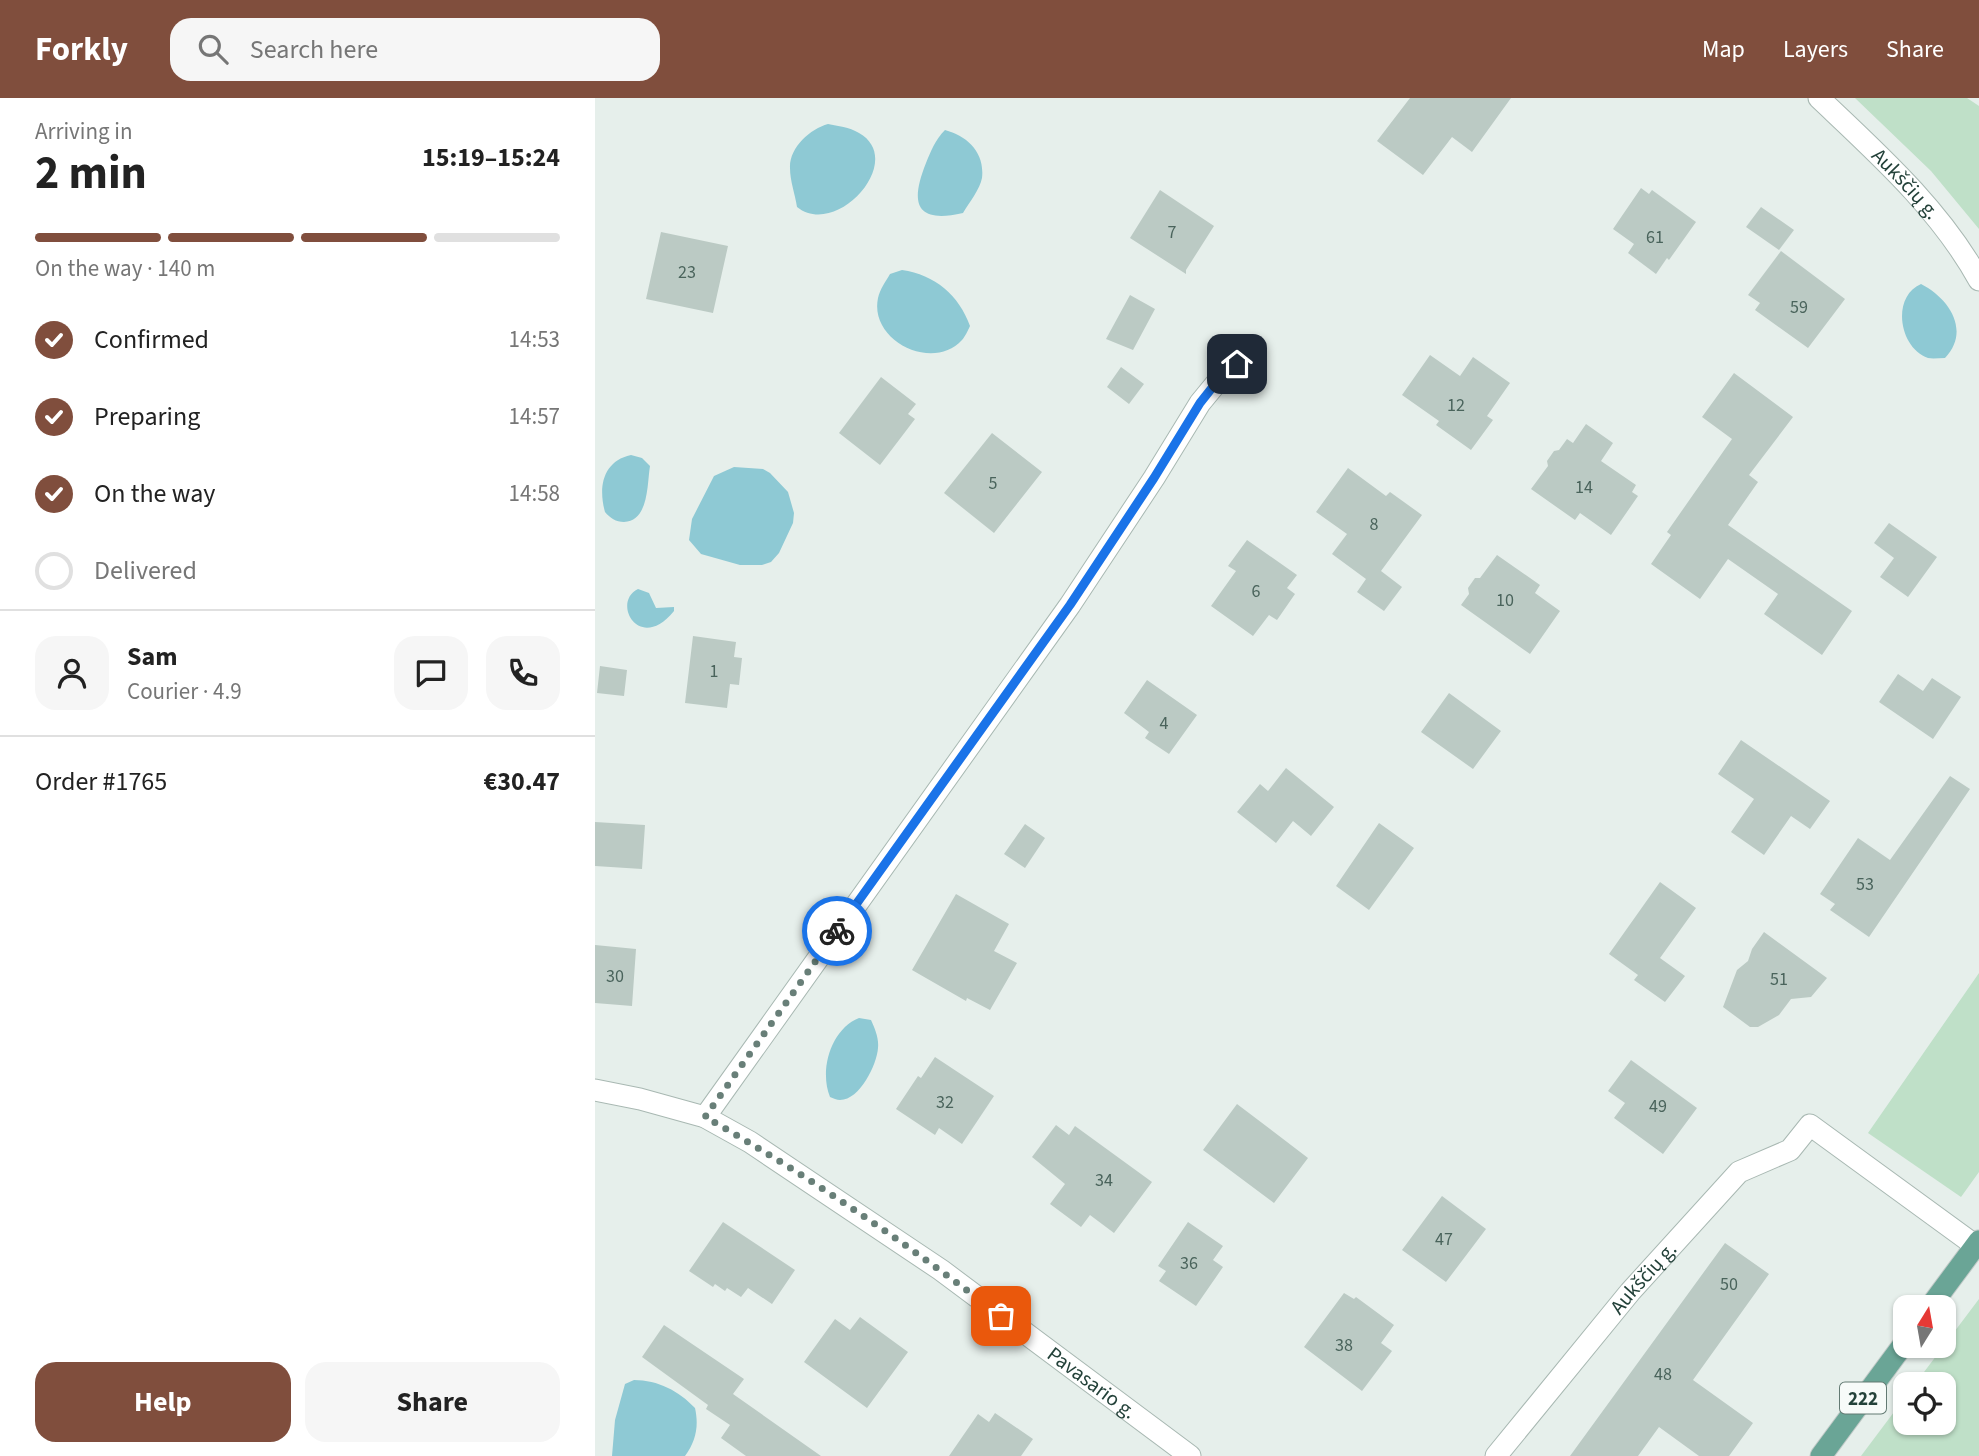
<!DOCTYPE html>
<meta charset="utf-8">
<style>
:root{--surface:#fff;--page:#f6f6f6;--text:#222;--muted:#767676;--line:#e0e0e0;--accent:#804e3d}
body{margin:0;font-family:"Source Sans 3",sans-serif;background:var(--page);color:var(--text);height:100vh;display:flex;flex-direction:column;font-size:26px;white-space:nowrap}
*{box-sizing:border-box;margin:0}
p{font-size:23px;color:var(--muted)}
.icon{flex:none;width:38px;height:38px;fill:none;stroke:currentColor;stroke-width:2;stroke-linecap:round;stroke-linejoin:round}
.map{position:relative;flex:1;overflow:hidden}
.drawer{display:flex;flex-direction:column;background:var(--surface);width:595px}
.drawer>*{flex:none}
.needle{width:46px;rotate:11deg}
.buttons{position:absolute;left:1298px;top:1197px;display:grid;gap:14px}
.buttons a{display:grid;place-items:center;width:63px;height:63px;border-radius:14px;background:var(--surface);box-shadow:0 2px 5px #0004;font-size:35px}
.pin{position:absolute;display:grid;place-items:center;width:60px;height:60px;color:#fff;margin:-30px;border-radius:14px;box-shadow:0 4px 10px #0006}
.courier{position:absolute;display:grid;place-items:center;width:70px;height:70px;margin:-35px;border:5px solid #1a73e8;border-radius:50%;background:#fff;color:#222;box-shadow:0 2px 9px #0007}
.headline em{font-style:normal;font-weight:700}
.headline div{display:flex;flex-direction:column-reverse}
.headline{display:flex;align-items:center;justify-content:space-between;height:119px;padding:0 35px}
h1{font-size:46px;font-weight:700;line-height:52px}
.bar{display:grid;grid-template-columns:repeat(4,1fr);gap:10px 7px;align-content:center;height:84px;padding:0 35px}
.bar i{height:9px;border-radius:5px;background:var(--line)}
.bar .selected{background:var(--accent)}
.bar p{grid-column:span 4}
.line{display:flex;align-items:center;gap:18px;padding:0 35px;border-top:2px solid var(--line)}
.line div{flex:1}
.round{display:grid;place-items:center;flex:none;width:74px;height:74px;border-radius:21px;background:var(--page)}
ol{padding:0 35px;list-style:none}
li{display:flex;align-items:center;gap:21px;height:77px}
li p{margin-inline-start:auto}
li .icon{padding:7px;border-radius:50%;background:var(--accent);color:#fff;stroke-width:4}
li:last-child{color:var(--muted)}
li i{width:38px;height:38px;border:4px solid var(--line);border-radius:50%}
.button{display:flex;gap:14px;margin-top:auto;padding:14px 35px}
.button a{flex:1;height:80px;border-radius:21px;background:var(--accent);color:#fff;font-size:28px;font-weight:700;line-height:80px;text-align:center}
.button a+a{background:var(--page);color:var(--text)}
header{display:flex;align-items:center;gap:42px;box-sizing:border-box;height:98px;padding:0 35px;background:var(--accent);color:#fff}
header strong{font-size:33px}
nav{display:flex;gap:38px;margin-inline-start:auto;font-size:24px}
.search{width:490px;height:63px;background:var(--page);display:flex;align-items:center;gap:18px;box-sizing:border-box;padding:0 24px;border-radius:21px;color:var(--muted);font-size:26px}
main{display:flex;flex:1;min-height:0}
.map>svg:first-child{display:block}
.green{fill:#bfe0c8}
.water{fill:#8ec9d4}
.building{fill:#bbcac4}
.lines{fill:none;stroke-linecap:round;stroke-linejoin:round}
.minor-casing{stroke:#a8b8b2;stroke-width:23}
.primary-casing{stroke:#c2cac8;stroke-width:23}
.minor{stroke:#fff;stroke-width:21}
.primary{stroke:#6aa596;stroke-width:21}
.done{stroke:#687f78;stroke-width:7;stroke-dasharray:0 12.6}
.route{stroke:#1a73e8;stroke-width:9}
.labels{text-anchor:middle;stroke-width:7;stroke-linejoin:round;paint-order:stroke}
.number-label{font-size:18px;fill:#4a645c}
.shield{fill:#f7fbf9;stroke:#637a73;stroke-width:2}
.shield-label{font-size:19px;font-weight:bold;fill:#24423a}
.street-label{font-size:21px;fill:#24423a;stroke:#f7fbf9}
</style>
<header>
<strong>Forkly</strong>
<div class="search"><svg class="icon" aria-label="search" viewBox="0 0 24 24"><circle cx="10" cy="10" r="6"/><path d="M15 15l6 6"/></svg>Search here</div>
<nav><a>Map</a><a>Layers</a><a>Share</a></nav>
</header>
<main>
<section class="drawer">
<div class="headline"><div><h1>2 min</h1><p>Arriving in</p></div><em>15:19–15:24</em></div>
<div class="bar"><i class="selected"></i><i class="selected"></i><i class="selected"></i><i></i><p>On the way · 140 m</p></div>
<ol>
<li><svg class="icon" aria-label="check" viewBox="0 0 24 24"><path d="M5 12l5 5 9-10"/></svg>Confirmed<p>14:53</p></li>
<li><svg class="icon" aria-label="check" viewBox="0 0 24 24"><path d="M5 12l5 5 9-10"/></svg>Preparing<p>14:57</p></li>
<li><svg class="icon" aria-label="check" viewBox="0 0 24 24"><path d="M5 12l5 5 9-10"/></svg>On the way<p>14:58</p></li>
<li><i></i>Delivered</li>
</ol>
<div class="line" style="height:126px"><a class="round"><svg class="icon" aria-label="person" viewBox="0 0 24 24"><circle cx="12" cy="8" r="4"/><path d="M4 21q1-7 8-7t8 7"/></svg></a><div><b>Sam</b><p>Courier · 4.9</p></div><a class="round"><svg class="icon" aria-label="chat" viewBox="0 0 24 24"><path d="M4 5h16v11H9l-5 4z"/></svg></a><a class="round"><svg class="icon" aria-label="phone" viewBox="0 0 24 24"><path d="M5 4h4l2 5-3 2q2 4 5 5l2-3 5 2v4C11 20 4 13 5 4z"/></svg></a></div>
<div class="line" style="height:91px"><div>Order #1765</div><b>€30.47</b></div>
<div class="button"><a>Help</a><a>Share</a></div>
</section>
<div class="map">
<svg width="1384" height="1358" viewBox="0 0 1384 1358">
<rect width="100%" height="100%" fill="#e6efeb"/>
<!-- green -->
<path class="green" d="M1260,0h112l12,8v123l-48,-58z
M1384,875v199l-18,25 -93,-64z
M1384,1201v157h-118l45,-60v27h38v-39h-29z"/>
<!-- water -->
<path class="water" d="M233,26c10,2 21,3 31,9 48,27 -22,106 -62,74 -2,-13 -7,-26 -7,-39 -1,-20 20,-39 38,-44z
M350,32c22,6 40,22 37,48 -2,11 -13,25 -19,35 -48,11 -53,-10 -37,-50 5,-12 9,-23 19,-33z
M307,172c33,5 57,25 68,56 -2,4 -5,11 -8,14 -29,32 -93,1 -84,-42 2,-9 8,-17 12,-24z
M1326,186c28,14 50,47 24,74 -6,0 -12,1 -17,0 -29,-10 -37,-61 -7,-74z
M36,357l11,3 8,8c-3,18 -1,55 -26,56 -8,0 -14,-4 -19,-10 -7,-25 -2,-51 26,-57z
M139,369l29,2 7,4 18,19 6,21 -1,10 -14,30 -8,9 -9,3h-22l-39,-11 -12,-14 3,-21 22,-43z
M43,491l11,4 7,15 18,-1v4c-35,43 -63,-9 -36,-22z
M264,920l12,2c4,9 8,18 7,28 -1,16 -18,52 -38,52 -3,0 -7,-2 -10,-3 -11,-27 1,-68 29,-79z
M39,1282c24,0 45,11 61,28 4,18 1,33 -10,48h-73l3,-36 10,-36z"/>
<!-- building -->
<path class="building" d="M815,0h101l-39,54 -20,-15 -29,38 -46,-34z
M1046,90l8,6 3,-4 44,32 -27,38 -2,-2 -11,16 -28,-21 6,-9 -21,-15z
M565,92l54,36 -28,44v4l-56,-36z
M1166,109l33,23 -15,20 -33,-23z
M66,134l67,14 -15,67 -67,-14z
M1186,153l64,48 -37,49 -53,-38 5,-7 -12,-8z
M535,197l25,14 -22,41 -27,-11z
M835,257l30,21 13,-19 37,26 -23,33 6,4 -22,30 -35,-25 3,-4 -37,-26z
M526,269l23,17 -15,20 -22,-17z
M1139,275l59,44 -44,58 9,7 -30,43 124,86 -30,44 -58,-41 14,-20 -50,-35 -28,40 -49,-35 20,-29 -4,-3 65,-93 -30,-22z
M286,279l35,27 -8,10 7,5 -35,46 -41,-32z
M991,326l27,19 -12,18 35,24 -4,7 6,4 -27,39 -31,-22 -5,7 -44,-31 17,-23 -1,-5 7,-10 5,-1 8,-11 6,4z
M397,335l50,39 -48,61 -50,-40z
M753,370l38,28 4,-4 32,23 -41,56 21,16 -18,24 -27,-19 9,-13 -34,-25 15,-20 -31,-22z
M1294,425l48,34 -29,40 -28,-20 14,-19 -20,-15z
M652,442l50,35 -10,13 8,6 -18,26 -8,-5 -16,21 -42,-30 25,-35 -8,-5z
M902,457l43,30 -5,8 25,18 -30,43 -69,-49 8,-11 -1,-6 7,-10h5z
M98,538l43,6 -2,15 8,1 -3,27 -9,-1 -3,24 -42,-5z
M5,568l27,4 -3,26 -27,-3z
M1303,576l25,17 9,-13 29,19 -28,42 -54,-37z
M552,582l50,35 -28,39 -24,-16 4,-6 -25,-19z
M854,595l52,38 -28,38 -52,-37z
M1146,642l89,61 -20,28 -19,-13 -27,39 -33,-23 23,-33 -36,-25z
M691,670l48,39 -23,29 -18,-15 -17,22 -39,-31 23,-28 8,7z
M1355,678l20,13 -101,148 -39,-27 5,-6 -15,-10 38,-56 32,22z
M0,724l50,3 -3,44 -47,-3z
M784,725l35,25 -45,62 -33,-24z
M430,726l20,14 -20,30 -21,-14z
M1065,784l36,26 -36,50 25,18 -20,26 -31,-22 4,-5 -29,-21z
M361,796l53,30 -15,27 23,12 -27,47 -23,-12 -1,3 -54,-31z
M1169,834l63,46 -16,19 -20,2 -12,16 -21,12h-8l-27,-20 14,-37 11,-9 4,-12z
M0,847l41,4 -4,57 -37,-3z
M340,959l59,39 -32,48 -23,-16 -4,7 -39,-26 22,-33 3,2z
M1036,962l66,48 -34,46 -49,-36 11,-15 -17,-12z
M642,1006l71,54 -34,45 -71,-53z
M461,1027l13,10 6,-9 77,56 -38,51 -24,-18 -9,12 -31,-23 15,-20 -33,-27z
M847,1098l44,33 -40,53 -44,-32z
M128,1124l72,48 -23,34 -24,-16 -7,9 -14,-9 -2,3 -10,-7 -2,3 -24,-16z
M593,1124l35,24 -10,14 10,7 -27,39 -37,-25 7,-10 -8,-5z
M1130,1145l44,31 -76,106 60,43 -24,33h-30l-40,-29 -21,29h-68z
M749,1195l10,6 2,-2 38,28 -13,18 11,8 -30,40 -58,-44z
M265,1219l48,35 -41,56 -63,-46 31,-43 15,11z
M69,1227l80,54 -11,15 88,62h-75l-25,-18 9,-13 -24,-16 2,-4 -66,-48z
M400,1315l38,26 -12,17h-72l29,-42 11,8z"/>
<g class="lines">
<defs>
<g id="minor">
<path id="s1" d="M1224,0c58,55 121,111 160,182"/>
<path id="s2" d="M0,992l45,9 65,18 45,25 191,128 249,186"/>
<path d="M110,1019l365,-512 84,-127 46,-75 23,-28 14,-11"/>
<path id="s3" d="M901,1358l134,-164 109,-120 51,-22 20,-25 166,121"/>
</g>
<path id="primary" d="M1335,1209l49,-66
M1226,1358l85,-115"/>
</defs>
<!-- minor casing -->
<use href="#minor" class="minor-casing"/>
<!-- primary casing -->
<use href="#primary" class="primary-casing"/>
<!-- minor -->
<use href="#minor" class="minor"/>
<!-- primary -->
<use href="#primary" class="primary"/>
</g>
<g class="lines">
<!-- done -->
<path class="done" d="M242,833l-132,186c103,58 202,127 296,199"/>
<!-- route -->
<path class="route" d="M242,833l233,-326 84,-127 46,-75 23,-29 14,-10"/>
</g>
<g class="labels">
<!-- number labels -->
<g class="number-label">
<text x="577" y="140">7</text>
<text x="1060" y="145">61</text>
<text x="92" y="180">23</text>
<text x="1204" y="215">59</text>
<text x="861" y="313">12</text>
<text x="398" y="391">5</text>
<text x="989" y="395">14</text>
<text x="779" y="432">8</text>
<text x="661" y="499">6</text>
<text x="910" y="508">10</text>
<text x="119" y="579">1</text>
<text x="569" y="631">4</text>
<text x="1270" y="792">53</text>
<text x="20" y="884">30</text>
<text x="1184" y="887">51</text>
<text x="350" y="1010">32</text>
<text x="1063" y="1014">49</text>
<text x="509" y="1088">34</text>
<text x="849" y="1147">47</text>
<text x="594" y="1171">36</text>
<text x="1134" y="1192">50</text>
<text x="749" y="1253">38</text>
<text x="1068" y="1282">48</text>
</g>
<!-- shield labels -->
<rect class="shield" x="1245" y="1284.5" width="46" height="31" rx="5"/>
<g class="shield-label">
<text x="1268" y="1307">222</text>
</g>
<!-- street labels -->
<g class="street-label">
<text dy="7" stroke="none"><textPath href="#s1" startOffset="122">Aukščių g.</textPath></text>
<text dy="7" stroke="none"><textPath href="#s3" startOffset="231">Aukščių g.</textPath></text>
<text dy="7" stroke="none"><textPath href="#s2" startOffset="583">Pavasario g.</textPath></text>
</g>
</g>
</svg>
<div class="buttons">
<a><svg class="needle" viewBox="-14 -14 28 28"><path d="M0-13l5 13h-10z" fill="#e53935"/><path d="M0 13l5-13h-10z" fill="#767676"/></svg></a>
<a><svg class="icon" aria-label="locate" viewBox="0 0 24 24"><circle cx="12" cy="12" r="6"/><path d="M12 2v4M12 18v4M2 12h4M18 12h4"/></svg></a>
</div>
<div class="pin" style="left:406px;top:1218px;background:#ea580c"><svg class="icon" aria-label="bag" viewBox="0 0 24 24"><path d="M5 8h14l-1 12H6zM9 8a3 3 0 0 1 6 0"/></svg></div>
<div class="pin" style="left:642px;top:266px;background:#1f2937"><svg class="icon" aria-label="home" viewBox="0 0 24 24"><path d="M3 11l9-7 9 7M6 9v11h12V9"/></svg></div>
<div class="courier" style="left:242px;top:833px"><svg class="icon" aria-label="bike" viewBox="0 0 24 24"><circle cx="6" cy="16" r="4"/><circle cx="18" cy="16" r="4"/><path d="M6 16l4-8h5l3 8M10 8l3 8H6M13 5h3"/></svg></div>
</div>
</main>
